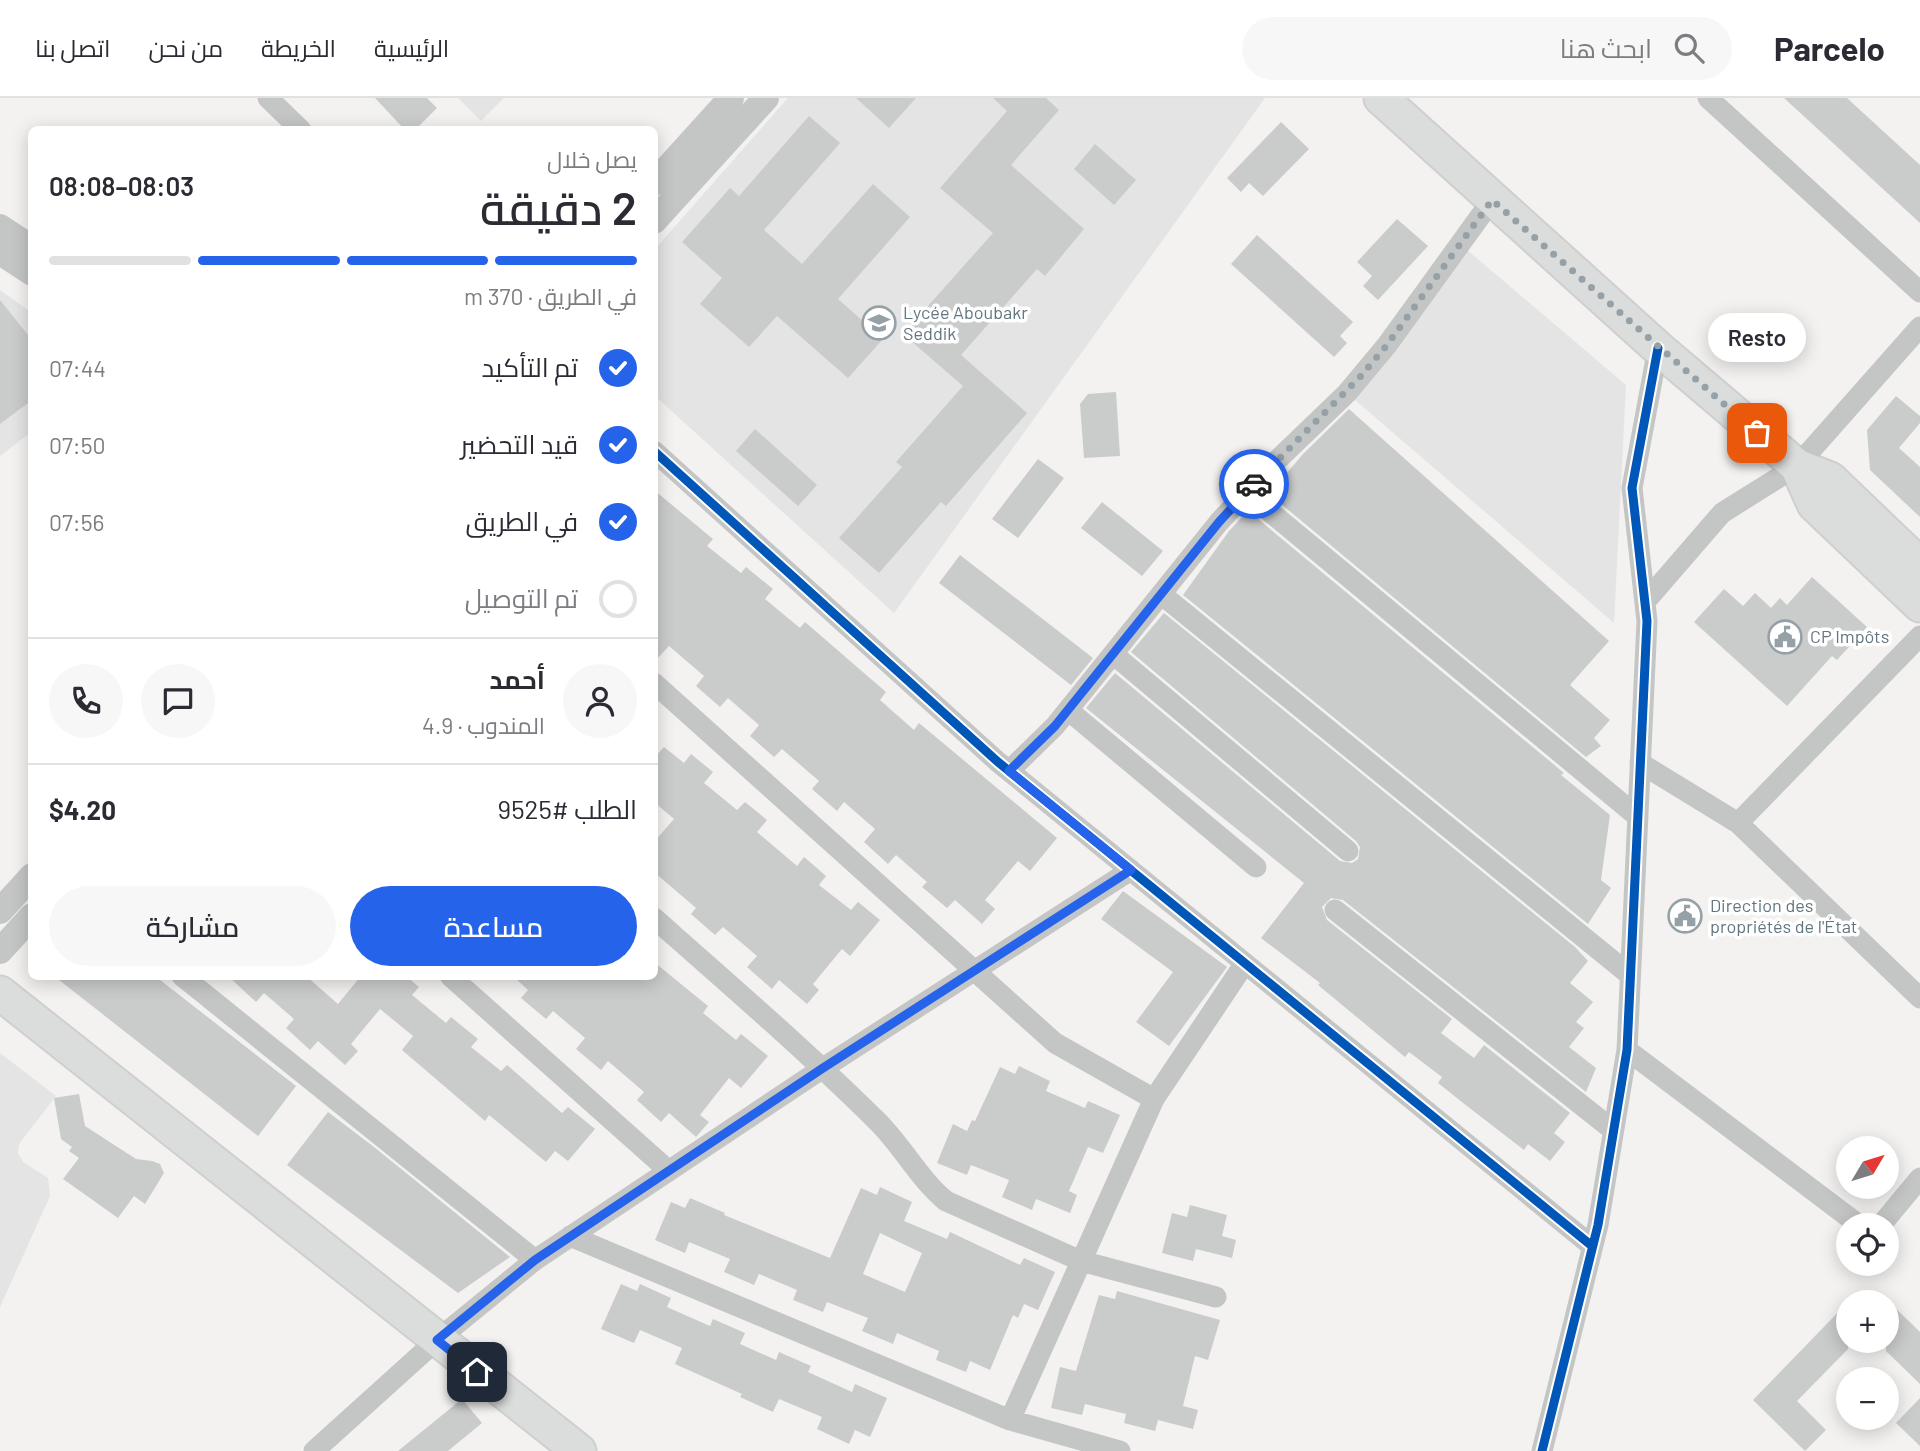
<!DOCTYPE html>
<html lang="ar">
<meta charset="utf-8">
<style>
:root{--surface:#fff;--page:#f7f7f7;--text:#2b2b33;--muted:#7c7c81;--line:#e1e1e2;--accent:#2563eb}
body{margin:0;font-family:Barlow,Cairo,sans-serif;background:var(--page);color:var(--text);direction:rtl;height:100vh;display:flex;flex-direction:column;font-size:26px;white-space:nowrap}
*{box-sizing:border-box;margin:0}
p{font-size:23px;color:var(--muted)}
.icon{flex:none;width:38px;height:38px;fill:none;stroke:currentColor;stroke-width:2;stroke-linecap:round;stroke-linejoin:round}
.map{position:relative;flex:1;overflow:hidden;direction:ltr}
.panel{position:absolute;left:28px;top:28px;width:630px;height:854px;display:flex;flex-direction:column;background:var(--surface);border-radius:10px;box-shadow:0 4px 18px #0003;direction:rtl}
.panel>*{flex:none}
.needle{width:46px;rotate:52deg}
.controls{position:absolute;left:1836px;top:1038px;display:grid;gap:14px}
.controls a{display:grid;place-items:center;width:63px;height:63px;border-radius:50%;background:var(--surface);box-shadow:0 4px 18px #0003;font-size:35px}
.pin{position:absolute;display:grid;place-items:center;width:60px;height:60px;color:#fff;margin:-30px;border-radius:14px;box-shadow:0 4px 10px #0006}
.courier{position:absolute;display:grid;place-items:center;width:70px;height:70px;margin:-35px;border:5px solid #2563eb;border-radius:50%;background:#fff;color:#222;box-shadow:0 2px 9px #0007}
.bubble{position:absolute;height:49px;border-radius:24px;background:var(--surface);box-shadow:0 4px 18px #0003;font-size:23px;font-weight:600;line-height:49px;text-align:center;direction:rtl}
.summary em{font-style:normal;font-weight:600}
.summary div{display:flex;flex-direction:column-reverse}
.summary{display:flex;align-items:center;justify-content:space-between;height:119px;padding:0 21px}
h1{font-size:46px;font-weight:600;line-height:52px}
.bar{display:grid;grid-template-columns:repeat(4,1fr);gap:10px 7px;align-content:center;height:84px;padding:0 21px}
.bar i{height:9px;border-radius:5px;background:var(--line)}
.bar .on{background:var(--accent)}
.bar p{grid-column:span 4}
.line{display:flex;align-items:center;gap:18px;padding:0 21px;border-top:2px solid var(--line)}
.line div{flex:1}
.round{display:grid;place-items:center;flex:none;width:74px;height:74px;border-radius:37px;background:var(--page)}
ol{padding:0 21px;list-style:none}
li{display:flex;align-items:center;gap:21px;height:77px}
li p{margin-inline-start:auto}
li .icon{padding:7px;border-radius:50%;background:var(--accent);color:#fff;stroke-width:4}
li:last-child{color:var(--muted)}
li i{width:38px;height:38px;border:4px solid var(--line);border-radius:50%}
.button{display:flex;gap:14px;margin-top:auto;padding:14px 21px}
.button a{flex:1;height:80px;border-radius:42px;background:var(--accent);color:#fff;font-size:28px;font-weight:600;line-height:80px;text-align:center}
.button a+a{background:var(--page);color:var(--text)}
header{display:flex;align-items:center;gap:42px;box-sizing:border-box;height:98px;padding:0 35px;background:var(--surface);border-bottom:2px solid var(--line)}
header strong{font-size:33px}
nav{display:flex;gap:38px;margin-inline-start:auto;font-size:24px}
.search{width:490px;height:63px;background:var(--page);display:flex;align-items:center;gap:18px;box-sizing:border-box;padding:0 24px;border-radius:38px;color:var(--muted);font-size:26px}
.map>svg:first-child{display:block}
.built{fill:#e3e4e3}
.building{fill:#cacbcb;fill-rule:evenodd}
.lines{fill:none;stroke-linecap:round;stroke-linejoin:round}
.primary-casing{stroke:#cecfce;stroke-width:37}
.minor{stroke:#c4c6c6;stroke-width:21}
.tertiary{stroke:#c4c6c6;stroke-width:26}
.primary{stroke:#dbdcdc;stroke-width:33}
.cycleway-casing{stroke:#fff;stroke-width:13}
.cycleway{stroke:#0057b8;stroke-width:9}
.done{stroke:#95a1a7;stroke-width:7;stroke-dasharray:0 12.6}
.route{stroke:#2563eb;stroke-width:9}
.labels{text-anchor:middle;stroke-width:7;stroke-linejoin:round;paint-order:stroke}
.poi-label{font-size:18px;fill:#637680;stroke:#fff;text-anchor:start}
</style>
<header>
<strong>Parcelo</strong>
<div class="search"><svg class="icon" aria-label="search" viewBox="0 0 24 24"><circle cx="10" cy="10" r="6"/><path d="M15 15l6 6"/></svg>ابحث هنا</div>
<nav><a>الرئيسية</a><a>الخريطة</a><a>من نحن</a><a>اتصل بنا</a></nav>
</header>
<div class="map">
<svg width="1920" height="1353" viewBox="0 0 1920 1353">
<rect width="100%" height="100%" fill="#f3f2f0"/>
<!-- built -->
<path class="built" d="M458,0h46l-23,23z
M788,0h477l-371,515 -239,-217v-147z
M1460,146l166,141 -12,238 -267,-230z
M0,192l32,23 -1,119 -31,24z
M0,955l56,43 -37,48 -1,9 5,9 25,16 2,18 -50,111z"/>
<!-- building -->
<path class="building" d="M375,0h52l10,10 -22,22h-10z
M856,0h60l-27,30z
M993,0h53l13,12 -48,55 73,64 -39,47 -8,-7 -76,86 66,58 -81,93 -5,-4 -62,71 -40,-35 63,-71 -6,-5 67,-76 -60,-52 90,-101 -53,-45 67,-77z
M1784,0h63l73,67v58z
M809,18l31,27 -76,87 38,34 71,-80 37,33 -72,82 45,40 -35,39 -71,-62 -28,31 -49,-43 22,-26 -40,-36 48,-54 9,8z
M1281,24l28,27 -46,47 -14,-13 -8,9 -14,-14z
M1095,46l41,36 -22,25 -40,-36z
M1397,121l31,27 -50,54 -15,-14 9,-10 -15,-14z
M1257,137l96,87 -13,14 7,7 -13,14 -103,-93z
M0,202l32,40v60l-32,24z
M1116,294l4,64 -36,2 -4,-54 8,-10z
M1896,298l24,20v7l-21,25 21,19v50l-50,-47 -3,-40z
M1349,311l260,232 -39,44 40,35 -16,18 7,8 -15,11 -317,-263 34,-40z
M755,331l62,56 -19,21 -62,-55z
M1038,361l26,19 -46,60 -26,-19z
M654,392l59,49 -6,7 34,27 5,-6 27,22 -8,10 35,29 5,-6 81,70 -6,8 34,30 5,-7 138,115 -27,33 -12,-10 -33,39 10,9 -13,15 -27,-24 -8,8 -25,-21 5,-5 -31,-27 -8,9 -24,-22 11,-13 -31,-27 -7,9 -25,-22 7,-8 -37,-32 -8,8 -24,-21 9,-11 -31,-27 -8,9 -24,-21 8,-10 -35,-30 -15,16z
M1102,404l61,49 -21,25 -61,-48z
M1252,416l312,259 -3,2 49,40 -9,65 10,8 -23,36 -405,-329 46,-64 15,-16 4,3z
M960,457l133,103 -22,27 -132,-102z
M1812,479l55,50 -30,33 -5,-4 -45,50 -93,-84 30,-33 19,17 12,-13 16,15 9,-10 7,7z
M1164,515l411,334 13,14 -18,22 23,19 -17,20 8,6 -15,19 27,21 -10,24 -243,-192 -12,-2 -9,9 5,13 125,99 -11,14 33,25 10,-13 86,68 -16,20 11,9 -15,19 -22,-17 -4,6 -57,-44 -29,-23 4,-6 -33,-25 -4,5 -87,-72 2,-2 -59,-45 43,-55 -218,-175 29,-35 225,188 12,2 6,-4 2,-12 -4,-6 -225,-189z
M664,649l20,16 7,-9 22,18 -9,11 33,27 8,-8 22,18 -10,12 40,34 7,-9 22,19 -7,9 32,25 7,-8 22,18 -30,36 -8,-7 -29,35 6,6 -12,14 -28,-24 -7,9 -25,-22 10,-11 -34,-29 -8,8 -24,-21 5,-6 -42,-36v-30l20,-23 -20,-17v-44z
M1123,793l104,76 -58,79 -33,-24 37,-50 -72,-53z
M654,864l54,44 -5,7 33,27 5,-6 27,22 -27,32 -12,-10 -29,37 9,7 -13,15 -27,-24 -8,9 -24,-22 7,-8 -36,-31 -7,9 -25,-21 9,-11 -32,-27 -7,8 -25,-21 7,-8 -15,-14h141z
M54,878h101l141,110 -38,50z
M228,878h78l32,28 23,-28h45l13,11 -7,8 34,28 5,-6 27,22 -7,8 30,24 6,-6 55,48 6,-6 27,22 -27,32 -13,-10 -9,11 -57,-47 -4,6 -83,-71 11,-14 -33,-27 -29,35 7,7 -13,14 -27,-24 -8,9 -24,-22 8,-9 -30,-26 -8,9z
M1019,968l31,15 -4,10 39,17 3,-7 32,14 -17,38 -15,-6 -19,44 8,4 -7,18 -34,-14 -4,11 -30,-13 7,-17 -38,-15 -4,10 -30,-12 16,-39 14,7 5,-11 3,1 25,-54 15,7z
M79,996l6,32 51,33 16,2 8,3 4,9 -19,31 -11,-8 -16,22 -55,-39 16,-21 -10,-7 3,-4 -11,-8 -7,-41z
M328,1014l46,35 136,110 -52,36 -171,-128z
M880,1089l32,15 -8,19 43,18 3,-7 70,33 4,-7 31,14 -17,38 -14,-6 -6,14 -5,-3 -23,55 -20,-9 -4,11 -30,-12 3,-9 -42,-18 -4,11 -31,-13 6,-13 -41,-16 -4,10 -30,-12 4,-10 -38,-16 -5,11 -30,-13 6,-13 -41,-17 -4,11 -30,-13 16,-38 14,6 5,-10 35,15 -1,2 106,43 31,-70 16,7zM880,1135l42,20 -17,39 -42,-18z
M1190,1107l37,10 -5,21 14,4 -4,18 -36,-9 -3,12 -31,-8 10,-40 15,4z
M621,1186l16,7 3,-7 31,14 -4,9 43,19 3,-7 32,14 -5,11 36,16 3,-8 32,14 -3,6 44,20 3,-8 32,14 -17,39 -15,-7 -6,14 -32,-15 5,-12 -43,-18 -6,13 -33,-15 2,-3 -67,-30 7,-16 -42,-18 -6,13 -33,-14z
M1117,1193l103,29 -12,40 -13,-4 -12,50 15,4 -5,19 -35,-9 -3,11 -31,-8 2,-9 -41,-10 -3,11 -31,-7 9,-41 16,4 23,-76 16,4z
M1886,1201l34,33v52l-34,-33z
M1848,1204v47l-51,52 29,29 -21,21 -52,-51z
M1920,1300v48l-24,-23z
M462,1301l20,24 -34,28h-50z"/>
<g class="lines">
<defs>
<path id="primary" d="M1381,0l277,250 139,118 33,13 90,86
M1797,368l17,38 106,101
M0,895l579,458"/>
</defs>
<!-- primary casing -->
<use href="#primary" class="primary-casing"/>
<!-- minor -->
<path class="minor" d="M268,0l33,32
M1708,0l212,194
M654,353l344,311 594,484
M1246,394l392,325
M1161,496l469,381
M1645,504l77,-89 75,-47 123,-139
M1113,556l235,197
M654,585l401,360 99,56
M1068,612l188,157
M1640,665l98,60 182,175
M1009,673l46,-45 164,-204 50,-54 78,-75 40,-48 105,-145
M1738,725l182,-187
M1335,812l278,220
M654,820c75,66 151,132 222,202 26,25 43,59 70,81l135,60 135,36
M182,878l353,284
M450,878l219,195
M1627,952l232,175
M1881,1127l39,-47
M570,1138l440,184 110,31
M1010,1322l144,-321 91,-136
M314,1353l123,-111 98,-80 288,-192 308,-198
M1542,1353l56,-226 29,-175 20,-429 -15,-133 26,-140"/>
<!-- tertiary -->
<path class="tertiary" d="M654,85l77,-85
M654,123l112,-123
M0,129l32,21
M0,154l32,21
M0,813l32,-35
M0,853l32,-35"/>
<!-- primary -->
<use href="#primary" class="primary"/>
<defs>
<path id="cycleway" d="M654,353l344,311 594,484
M1542,1353l56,-226 29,-175 20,-429 -15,-133 26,-140"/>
</defs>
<!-- cycleway casing -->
<use href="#cycleway" class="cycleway-casing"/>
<!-- cycleway -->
<use href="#cycleway" class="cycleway"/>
</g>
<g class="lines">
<!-- done -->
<path class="done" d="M1254,386l106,-107 27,-32 105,-145 265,233"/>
<!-- route -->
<path class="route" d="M477,1274l-40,-32 98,-80 288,-192 308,-198 -122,-99 46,-45 164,-204 35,-38"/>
</g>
<!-- icons -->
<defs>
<symbol id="school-ring" viewBox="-11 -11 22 22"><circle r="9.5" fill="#fff" stroke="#95a1a7" stroke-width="1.5"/><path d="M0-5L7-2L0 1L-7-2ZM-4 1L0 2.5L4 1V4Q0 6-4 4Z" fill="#95a1a7"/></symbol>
<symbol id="civic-ring" viewBox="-11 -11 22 22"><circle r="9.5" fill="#fff" stroke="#95a1a7" stroke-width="1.5"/><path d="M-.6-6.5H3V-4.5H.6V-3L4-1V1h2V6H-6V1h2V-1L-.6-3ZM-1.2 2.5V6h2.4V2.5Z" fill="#95a1a7"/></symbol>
</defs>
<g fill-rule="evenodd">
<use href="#school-ring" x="860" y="206" width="38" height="38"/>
<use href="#civic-ring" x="1766" y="520" width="38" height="38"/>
<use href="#civic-ring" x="1666" y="799" width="38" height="38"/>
</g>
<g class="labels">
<!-- poi labels -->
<g class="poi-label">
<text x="903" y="221">Lycée Aboubakr<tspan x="903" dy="21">Seddik</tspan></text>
<text x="1810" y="545">CP Impôts</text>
<text x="1710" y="814">Direction des<tspan x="1710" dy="21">propriétés de l'État</tspan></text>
</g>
</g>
</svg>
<div class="controls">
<a><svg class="needle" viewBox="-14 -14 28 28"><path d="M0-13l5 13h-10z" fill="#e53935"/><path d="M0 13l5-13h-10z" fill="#7c7c81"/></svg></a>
<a><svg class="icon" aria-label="locate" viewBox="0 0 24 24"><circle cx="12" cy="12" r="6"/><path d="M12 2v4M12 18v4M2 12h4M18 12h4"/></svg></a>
<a>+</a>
<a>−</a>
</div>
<div class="pin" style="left:1757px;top:335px;background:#ea580c"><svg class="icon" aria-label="bag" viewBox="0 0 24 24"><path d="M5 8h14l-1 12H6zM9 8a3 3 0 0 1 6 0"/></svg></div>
<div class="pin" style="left:477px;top:1274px;background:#1f2937"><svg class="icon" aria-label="home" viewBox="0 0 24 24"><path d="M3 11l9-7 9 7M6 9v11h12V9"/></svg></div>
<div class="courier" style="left:1254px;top:386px"><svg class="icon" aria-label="car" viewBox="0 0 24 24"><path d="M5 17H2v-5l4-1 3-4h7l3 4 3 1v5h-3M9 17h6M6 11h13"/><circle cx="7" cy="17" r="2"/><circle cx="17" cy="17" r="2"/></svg></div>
<div class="bubble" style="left:1708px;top:215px;width:98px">Resto</div>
<section class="panel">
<div class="summary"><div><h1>2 دقيقة</h1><p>يصل خلال</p></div><em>08:03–08:08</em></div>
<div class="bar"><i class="on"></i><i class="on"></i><i class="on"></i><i></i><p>في الطريق · 370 m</p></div>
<ol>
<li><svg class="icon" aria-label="check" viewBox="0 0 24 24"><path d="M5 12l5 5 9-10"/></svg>تم التأكيد<p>07:44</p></li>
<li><svg class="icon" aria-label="check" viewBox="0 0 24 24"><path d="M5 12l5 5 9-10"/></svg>قيد التحضير<p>07:50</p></li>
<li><svg class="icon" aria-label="check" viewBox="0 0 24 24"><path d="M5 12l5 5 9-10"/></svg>في الطريق<p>07:56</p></li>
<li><i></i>تم التوصيل</li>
</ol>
<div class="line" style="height:126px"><a class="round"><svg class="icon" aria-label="person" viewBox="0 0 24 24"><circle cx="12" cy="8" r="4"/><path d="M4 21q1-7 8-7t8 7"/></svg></a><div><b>أحمد</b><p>المندوب · 4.9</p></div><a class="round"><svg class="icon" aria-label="chat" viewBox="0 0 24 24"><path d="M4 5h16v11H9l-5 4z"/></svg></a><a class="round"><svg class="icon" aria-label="phone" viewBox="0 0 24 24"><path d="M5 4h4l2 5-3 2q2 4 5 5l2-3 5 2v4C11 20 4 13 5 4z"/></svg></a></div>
<div class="line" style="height:91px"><div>الطلب #9525</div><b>$4.20</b></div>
<div class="button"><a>مساعدة</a><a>مشاركة</a></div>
</section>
</div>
